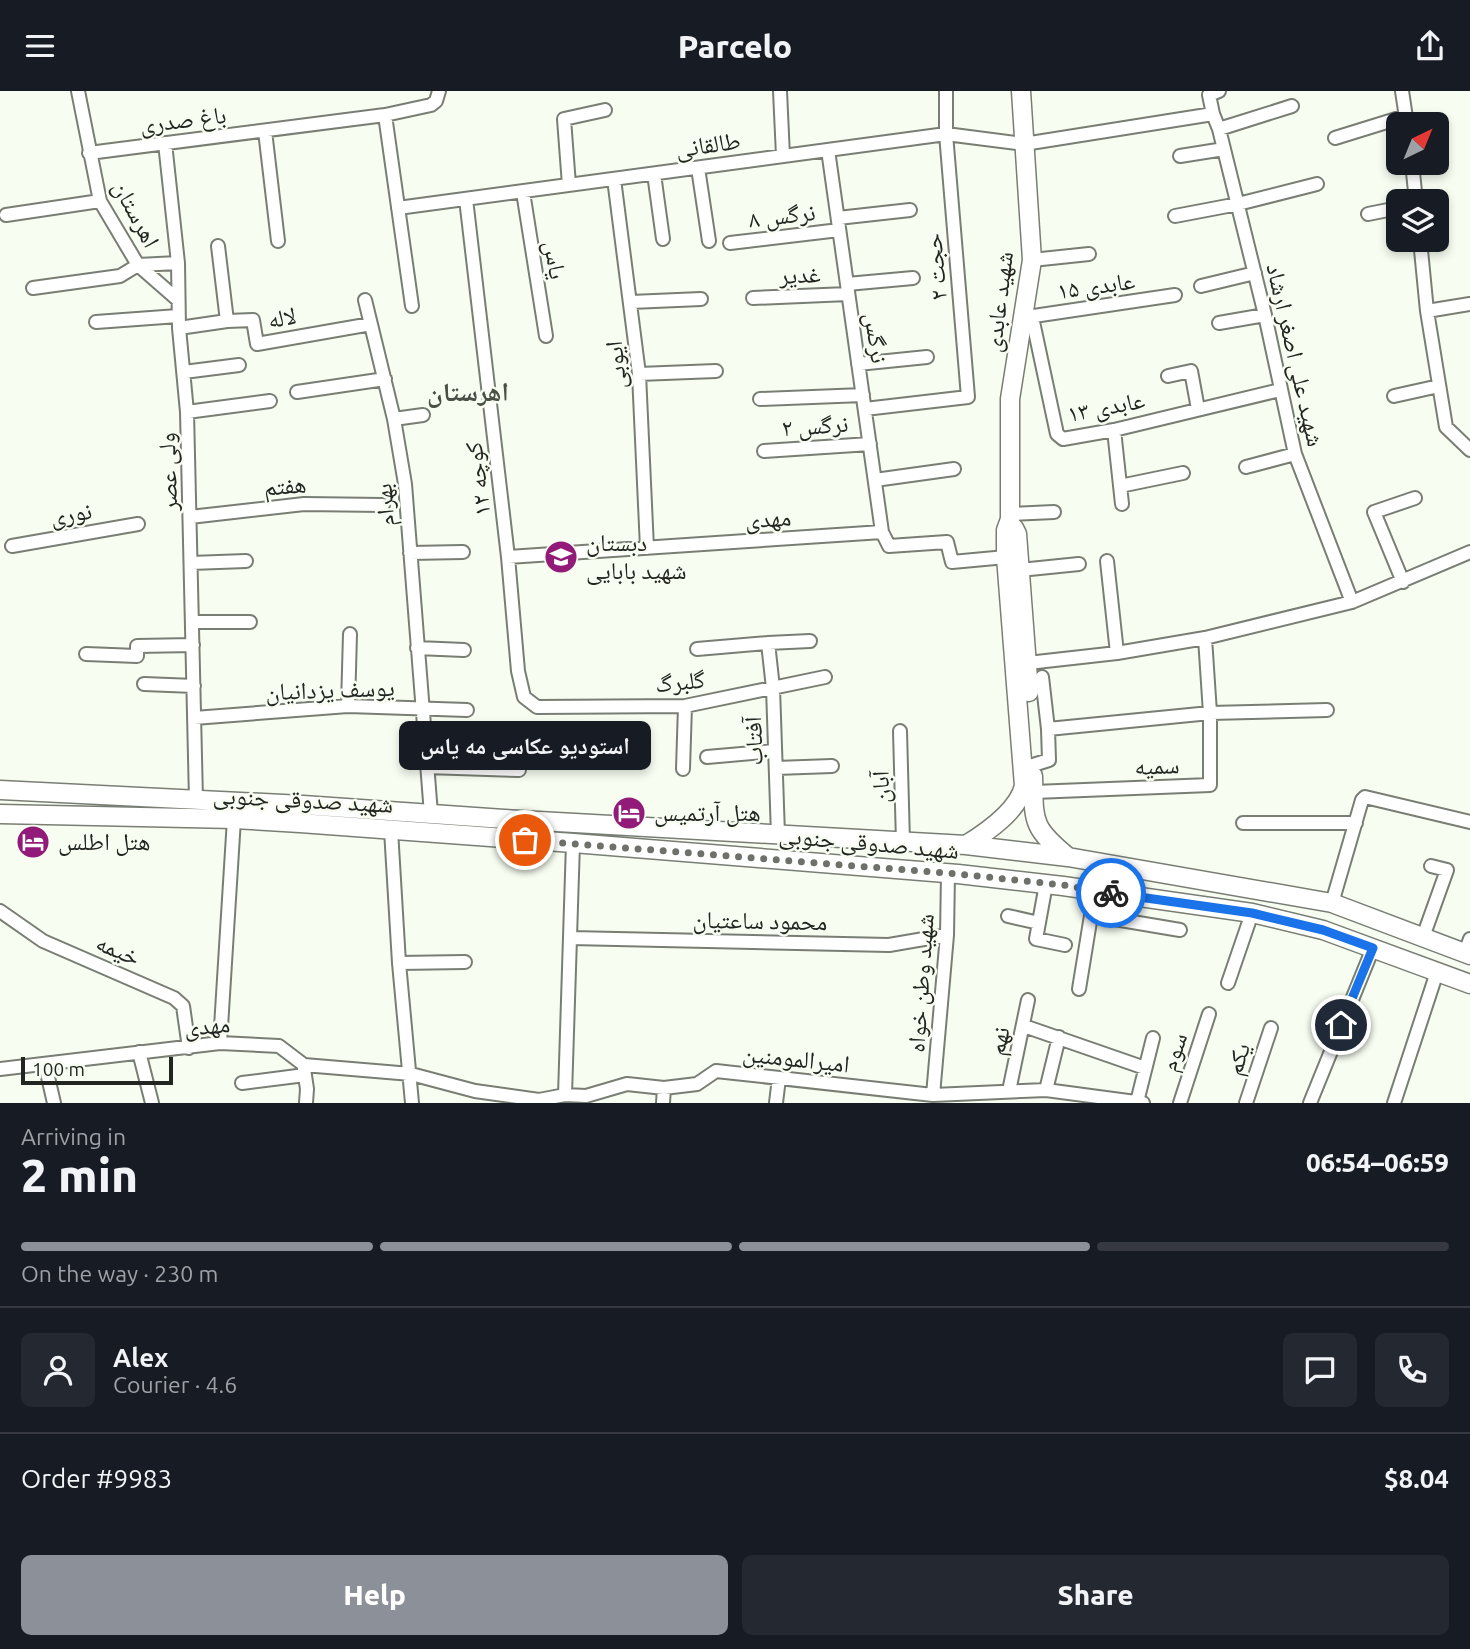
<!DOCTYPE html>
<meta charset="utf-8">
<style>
:root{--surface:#171b24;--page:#242831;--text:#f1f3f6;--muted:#9ea1a6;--line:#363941;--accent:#8c9099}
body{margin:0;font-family:Ubuntu,"Noto Naskh Arabic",sans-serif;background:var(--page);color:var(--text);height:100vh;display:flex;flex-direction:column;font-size:26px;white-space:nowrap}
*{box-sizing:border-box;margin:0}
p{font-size:23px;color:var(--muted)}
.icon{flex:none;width:38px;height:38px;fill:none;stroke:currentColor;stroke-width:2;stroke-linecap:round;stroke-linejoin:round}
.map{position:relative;height:1012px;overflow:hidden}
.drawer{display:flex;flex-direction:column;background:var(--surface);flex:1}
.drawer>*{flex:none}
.needle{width:46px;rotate:43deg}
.tools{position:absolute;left:1386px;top:21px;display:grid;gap:14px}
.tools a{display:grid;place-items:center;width:63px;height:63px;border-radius:10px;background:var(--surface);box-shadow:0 4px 10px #0003;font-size:35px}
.scale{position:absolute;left:21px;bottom:18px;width:152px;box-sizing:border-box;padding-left:7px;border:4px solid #232521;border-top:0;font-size:19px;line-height:24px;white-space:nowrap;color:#232521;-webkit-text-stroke:5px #f7fdf1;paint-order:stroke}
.pin{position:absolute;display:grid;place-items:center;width:60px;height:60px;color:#fff;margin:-30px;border:4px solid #fff;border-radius:50%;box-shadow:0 2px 7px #0007}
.courier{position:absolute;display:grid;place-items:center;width:70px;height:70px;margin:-35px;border:5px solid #1a73e8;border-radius:50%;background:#fff;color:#222;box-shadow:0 2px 9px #0007}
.bubble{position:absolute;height:49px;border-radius:10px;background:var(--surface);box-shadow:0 4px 10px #0003;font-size:23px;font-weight:800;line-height:49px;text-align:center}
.headline em{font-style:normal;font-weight:800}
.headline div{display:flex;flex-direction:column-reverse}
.headline{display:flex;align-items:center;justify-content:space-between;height:119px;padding:0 21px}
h1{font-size:46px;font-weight:800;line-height:52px}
.bar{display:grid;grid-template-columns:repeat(4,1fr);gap:10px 7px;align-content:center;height:84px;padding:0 21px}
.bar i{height:9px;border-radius:5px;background:var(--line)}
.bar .selected{background:var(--accent)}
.bar p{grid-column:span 4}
.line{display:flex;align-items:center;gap:18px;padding:0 21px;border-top:2px solid var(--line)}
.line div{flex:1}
.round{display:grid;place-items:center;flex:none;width:74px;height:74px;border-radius:10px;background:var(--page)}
.action{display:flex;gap:14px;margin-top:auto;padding:14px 21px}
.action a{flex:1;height:80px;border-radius:10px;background:var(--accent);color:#fff;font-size:28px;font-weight:800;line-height:80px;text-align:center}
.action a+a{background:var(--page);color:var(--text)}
header{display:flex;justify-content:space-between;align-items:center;height:91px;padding:0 21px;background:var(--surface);font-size:32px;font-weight:800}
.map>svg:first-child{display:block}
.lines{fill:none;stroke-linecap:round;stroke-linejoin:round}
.street-casing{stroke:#797e74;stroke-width:16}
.secondary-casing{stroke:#797e74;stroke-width:21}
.street{stroke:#fff;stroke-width:12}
.secondary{stroke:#fff;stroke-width:18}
.done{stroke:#6d716a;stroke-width:7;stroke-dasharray:0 12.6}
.route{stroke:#1a73e8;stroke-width:9}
.labels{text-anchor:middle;stroke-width:5;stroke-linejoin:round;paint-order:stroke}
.street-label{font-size:24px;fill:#232521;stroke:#f7fdf1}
.poi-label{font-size:24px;fill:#232521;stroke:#f7fdf1;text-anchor:start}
.neighbourhood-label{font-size:26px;font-weight:bold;fill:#4b5046;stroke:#f7fdf1}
</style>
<header><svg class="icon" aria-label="menu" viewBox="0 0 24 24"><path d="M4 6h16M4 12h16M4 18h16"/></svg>Parcelo<svg class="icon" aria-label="share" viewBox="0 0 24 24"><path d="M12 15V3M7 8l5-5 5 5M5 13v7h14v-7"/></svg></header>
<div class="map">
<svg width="1470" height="1012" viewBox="0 0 1470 1012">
<rect width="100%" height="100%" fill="#f7fdf1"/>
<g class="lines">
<defs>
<path id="street" d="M78,0l22,110 38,64 40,35
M780,0l3,65
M1402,0l5,33
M1213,23l6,15 46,186 30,139 57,148
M385,24l27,191
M1219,38l73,-23
M265,40l13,110
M1335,47l71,-22
M165,52l13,120 1,65 8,84 9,388
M828,59l54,382 7,14 58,-4 5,20 54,-5
M89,62l296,-38 46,-10 5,-4 3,-10
M1180,65l44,-7
M1412,72l4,38
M698,77l11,73
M654,83l9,65
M614,88l25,195 8,174
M569,94l-5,-66 41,-9
M523,101l23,144
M466,108l42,358 10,114 6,26 13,10 148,-1 140,-29
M398,117l548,-74 78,10 189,-30 -4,-19 10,-4
M1368,123l30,-6
M6,124l94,-14
M1175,125l63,-12 79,-20
M838,127l72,-8
M1420,149l7,71 19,116 24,23
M730,152l109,-13
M218,155l9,75
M1032,169l57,-6
M847,193l66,-6
M1201,195l54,-13
M33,197l87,-12 18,-11 40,-2
M753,207l95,-4
M365,209l29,119 11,65 26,330
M631,211l70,-3
M1427,220l43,-7
M1027,226l148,-22
M1032,226l25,117 6,5 51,-9 166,-40
M96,231l82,-6
M1219,232l46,-8
M179,237l48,-7 26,-1 4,24 114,-20
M858,273l69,-7
M184,281l55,-7
M639,283l77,-3
M1168,285l23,-5 7,38
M297,301l88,-13
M1394,305l45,-10
M760,308l103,-4
M865,318l103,-12 -22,-263v-43
M187,321l83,-11
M394,328l29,-4
M1114,339l8,74
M764,360l106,-7
M1246,376l49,-13
M875,389l79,-11
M1120,395l63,-13
M1010,423l44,-2
M190,426l114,-13 79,1
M12,455l126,-22
M410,462l53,-1
M508,466l374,-25
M1107,470l10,92
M191,472l55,-2
M1020,479l59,-6
M1403,491l-29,-70 41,-14
M192,531h58
M417,557l47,2
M697,558l71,-6
M86,563l51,2v-10l56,-1
M1019,573l98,-11 88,-15 147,-36 118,-50
M1042,586l6,52
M144,593l50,2
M348,615l2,-72
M194,627l154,-12 119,4
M900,640l3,111
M707,666l68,-6
M1033,674l16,-5 -1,-31 162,-16 -5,-75
M427,676l92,3
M776,677l56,-2
M683,678l2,-63
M1034,701l176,-7v-72l117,-3
M1243,732h113
M391,739l8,133 13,140
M778,744l-5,-147 -5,-45 42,-2
M1046,793l-10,55 29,6
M1332,812l30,-103 3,-3 105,25
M0,820l43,30 131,57 9,8 6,42
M1091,824l89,15
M1008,825l31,7
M1423,846l24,-67 -16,-4
M571,847l318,7 58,-10
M1465,862l5,-14
M399,872l66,-1
M1228,892l24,-70
M1079,898l16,-98
M1024,935l121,42
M220,952l14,-224
M139,961l13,51
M45,973l9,39
M0,978l220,-26 59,3 25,19 107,9 64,17 64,9 26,-5 21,1 41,-12 37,4 33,-4 19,-13 217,24 113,-5 97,13
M304,978l3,20 -1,14
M242,992l63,-8
M1046,999l13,-53
M1009,1000l19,-91
M565,1004l8,-252
M933,1004l14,-160 1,-61
M1137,1011l16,-64
M663,1012l1,-15
M776,1012l3,-25
M1180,1012l29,-89
M1246,1012l25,-75
M1310,1012l63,-155
M1394,1012l43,-131"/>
<path id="secondary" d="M1014,437l3,6 12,158
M1033,685c1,45 -2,51 35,81
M0,699l303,15 201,14 462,26 102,12 264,46 138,52
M0,723l234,5 66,4 273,20 385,31 105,12 189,27 71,17 147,54
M966,754c21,-13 52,-34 58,-59l-18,-229v-27l4,-11v-120l22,-139 -11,-169"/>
</defs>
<!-- street casing -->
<use href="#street" class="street-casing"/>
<!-- secondary casing -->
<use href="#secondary" class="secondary-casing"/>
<!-- street -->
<use href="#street" class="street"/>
<!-- secondary -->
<use href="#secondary" class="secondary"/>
</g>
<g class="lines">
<!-- done -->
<path class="done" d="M525,749l433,34 105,11 48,8"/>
<!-- route -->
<path class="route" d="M1111,802l141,20 71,17 50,18 -32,77"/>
</g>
<!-- icons -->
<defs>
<symbol id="school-disc" viewBox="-11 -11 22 22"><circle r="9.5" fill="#921b79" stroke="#f7fdf1"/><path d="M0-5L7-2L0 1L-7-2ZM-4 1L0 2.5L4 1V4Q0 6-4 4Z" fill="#fff"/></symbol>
<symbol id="hotel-disc" viewBox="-11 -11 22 22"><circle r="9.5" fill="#921b79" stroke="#f7fdf1"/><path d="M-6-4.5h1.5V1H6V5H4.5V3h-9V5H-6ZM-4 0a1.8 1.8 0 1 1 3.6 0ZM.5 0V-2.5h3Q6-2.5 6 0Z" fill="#fff"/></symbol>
</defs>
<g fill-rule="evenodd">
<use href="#school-disc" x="542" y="447" width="38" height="38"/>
<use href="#hotel-disc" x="610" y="703" width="38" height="38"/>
<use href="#hotel-disc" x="14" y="732" width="38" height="38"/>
</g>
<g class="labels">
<!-- street labels -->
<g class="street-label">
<text transform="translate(183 29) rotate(-7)" y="8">باغ صدری</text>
<text transform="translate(708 54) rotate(-8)" y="8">طالقانی</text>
<text transform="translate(136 123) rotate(62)" y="8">اهرستان</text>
<text transform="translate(782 125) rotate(-7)" y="8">نرگس ۸</text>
<text transform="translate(555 169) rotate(81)" y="8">یاس</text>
<text transform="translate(936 176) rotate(-95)" y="8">حجت ۲</text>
<text transform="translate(800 184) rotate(-2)" y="8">غدیر</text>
<text transform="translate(1096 195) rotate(-8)" y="8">عابدی ۱۵</text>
<text transform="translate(999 211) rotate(-83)" y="8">شهید عابدی</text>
<text transform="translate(282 227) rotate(-10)" y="8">لاله</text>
<text transform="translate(876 247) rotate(82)" y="8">نرگس</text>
<text transform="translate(1295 264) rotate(77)" y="8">شهید علی اصغر ارشاد</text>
<text transform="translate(616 274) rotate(-95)" y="8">ایوبی</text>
<text transform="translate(1106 316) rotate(-11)" y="8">عابدی ۱۳</text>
<text transform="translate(815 335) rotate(-4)" y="8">نرگس ۲</text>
<text transform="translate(168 381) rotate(-92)" y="8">ولی عصر</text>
<text transform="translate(478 388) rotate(-97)" y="8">کوچه ۱۲</text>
<text transform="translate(285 395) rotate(-5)" y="8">هفتم</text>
<text transform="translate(385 414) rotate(-95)" y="8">بهرام</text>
<text transform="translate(71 423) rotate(-10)" y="8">نوری</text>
<text transform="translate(768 428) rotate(-4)" y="8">مهدی</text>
<text transform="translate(680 591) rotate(-6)" y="8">گلبرگ</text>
<text transform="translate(330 599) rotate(-2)" y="8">یوسف یزدانیان</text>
<text transform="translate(754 650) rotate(-92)" y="8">آفتاب</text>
<text transform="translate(1157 675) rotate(-2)" y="8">سمیه</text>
<text transform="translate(881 696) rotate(-92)" y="8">آبان</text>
<text transform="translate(303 709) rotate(3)" y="8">شهید صدوقی جنوبی</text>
<text transform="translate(869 752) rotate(5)" y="8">شهید صدوقی جنوبی</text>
<text transform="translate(760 830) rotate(1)" y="8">محمود ساعتیان</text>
<text transform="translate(118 859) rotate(23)" y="8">خیمه</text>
<text transform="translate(921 892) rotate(-86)" y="8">شهید وطن خواه</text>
<text transform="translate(207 935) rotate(-5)" y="8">مهدی</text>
<text transform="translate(999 950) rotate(-78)" y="8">نهم</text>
<text transform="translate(1174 961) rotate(-72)" y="8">سوم</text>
<text transform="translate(796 968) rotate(6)" y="8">امیرالمومنین</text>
<text transform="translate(1238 968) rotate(-72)" y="8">یکم</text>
</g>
<!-- poi labels -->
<g class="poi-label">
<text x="586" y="460">دبستان<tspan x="586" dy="28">شهید بابایی</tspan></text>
<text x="654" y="730">هتل آرتمیس</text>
<text x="58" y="759">هتل اطلس</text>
</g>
<!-- neighbourhood labels -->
<g class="neighbourhood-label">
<text x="468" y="310">اهرستان</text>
</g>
</g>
</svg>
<div class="tools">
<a><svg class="needle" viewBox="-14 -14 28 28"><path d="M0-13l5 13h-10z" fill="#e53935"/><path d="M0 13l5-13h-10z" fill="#9ea1a6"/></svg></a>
<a><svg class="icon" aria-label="layers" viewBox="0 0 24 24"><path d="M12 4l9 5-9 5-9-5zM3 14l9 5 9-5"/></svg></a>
</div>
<div class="scale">100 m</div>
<div class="pin" style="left:525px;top:749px;background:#ea580c"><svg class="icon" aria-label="bag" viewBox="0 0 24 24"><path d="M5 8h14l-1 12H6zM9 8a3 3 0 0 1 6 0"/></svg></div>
<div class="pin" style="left:1341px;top:934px;background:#1f2937"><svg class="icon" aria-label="home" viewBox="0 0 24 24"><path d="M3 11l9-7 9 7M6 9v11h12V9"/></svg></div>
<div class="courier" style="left:1111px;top:802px"><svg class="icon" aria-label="bike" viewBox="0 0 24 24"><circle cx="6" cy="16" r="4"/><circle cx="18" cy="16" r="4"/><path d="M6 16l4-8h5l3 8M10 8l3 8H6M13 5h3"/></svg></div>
<div class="bubble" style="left:399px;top:630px;width:252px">استودیو عکاسی مه یاس</div>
</div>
<section class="drawer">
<div class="headline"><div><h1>2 min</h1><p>Arriving in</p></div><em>06:54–06:59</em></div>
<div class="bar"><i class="selected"></i><i class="selected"></i><i class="selected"></i><i></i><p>On the way · 230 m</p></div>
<div class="line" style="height:126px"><a class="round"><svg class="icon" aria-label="person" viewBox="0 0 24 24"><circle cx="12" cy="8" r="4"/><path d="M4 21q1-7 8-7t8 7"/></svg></a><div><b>Alex</b><p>Courier · 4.6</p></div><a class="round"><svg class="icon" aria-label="chat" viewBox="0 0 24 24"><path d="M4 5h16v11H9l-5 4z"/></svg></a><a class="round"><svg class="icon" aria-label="phone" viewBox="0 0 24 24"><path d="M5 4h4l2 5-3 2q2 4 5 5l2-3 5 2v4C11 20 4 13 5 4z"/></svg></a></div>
<div class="line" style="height:91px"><div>Order #9983</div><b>$8.04</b></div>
<div class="action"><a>Help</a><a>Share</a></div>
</section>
